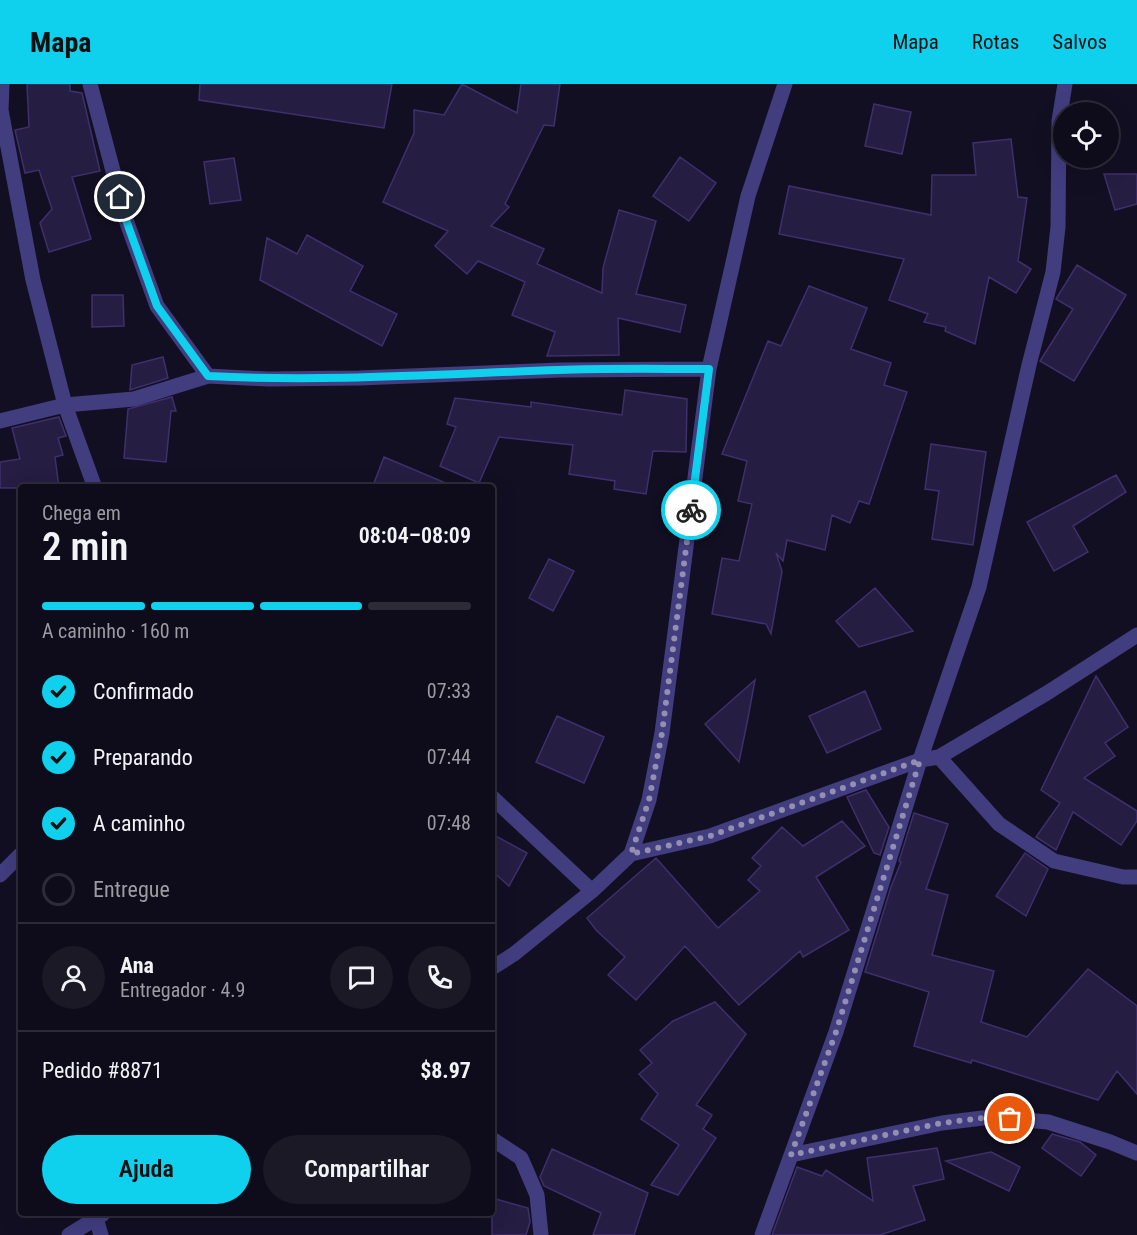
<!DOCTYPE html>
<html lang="pt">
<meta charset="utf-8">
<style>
:root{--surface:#0e0b1a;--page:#1c1927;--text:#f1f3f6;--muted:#9b9ba2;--line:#2e2b39;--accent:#0fd1ed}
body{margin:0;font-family:"Roboto Condensed",sans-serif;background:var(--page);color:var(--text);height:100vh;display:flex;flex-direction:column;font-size:22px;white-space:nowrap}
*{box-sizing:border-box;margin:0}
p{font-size:20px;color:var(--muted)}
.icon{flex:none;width:33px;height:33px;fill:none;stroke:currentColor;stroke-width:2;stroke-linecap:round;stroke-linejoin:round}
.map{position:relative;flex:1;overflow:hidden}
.drawer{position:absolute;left:18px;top:400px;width:477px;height:732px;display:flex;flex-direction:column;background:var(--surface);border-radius:6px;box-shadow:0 6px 24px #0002,0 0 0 2px var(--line)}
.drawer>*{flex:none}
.buttons{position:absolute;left:1053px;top:18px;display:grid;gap:12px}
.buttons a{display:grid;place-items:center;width:66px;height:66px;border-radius:50%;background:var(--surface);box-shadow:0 6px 24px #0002,0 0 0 2px var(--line);font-size:30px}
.pin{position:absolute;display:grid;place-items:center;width:51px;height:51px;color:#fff;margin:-26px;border:3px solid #fff;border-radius:50%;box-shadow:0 2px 6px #0007}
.courier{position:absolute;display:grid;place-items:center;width:60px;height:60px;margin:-30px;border:4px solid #0fd1ed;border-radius:50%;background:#fff;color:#222;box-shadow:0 2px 8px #0007}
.headline em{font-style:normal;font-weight:600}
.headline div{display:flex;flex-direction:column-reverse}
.headline{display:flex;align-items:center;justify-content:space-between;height:102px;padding:0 24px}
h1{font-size:39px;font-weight:600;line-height:45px}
.bar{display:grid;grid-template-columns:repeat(4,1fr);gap:9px 6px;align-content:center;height:72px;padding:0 24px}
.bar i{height:8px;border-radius:4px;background:var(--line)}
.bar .selected{background:var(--accent)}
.bar p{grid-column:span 4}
.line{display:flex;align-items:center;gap:15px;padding:0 24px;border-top:2px solid var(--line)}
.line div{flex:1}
.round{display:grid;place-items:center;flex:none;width:63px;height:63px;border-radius:32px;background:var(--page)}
ol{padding:0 24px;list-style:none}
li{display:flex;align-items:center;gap:18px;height:66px}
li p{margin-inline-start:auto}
li .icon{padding:6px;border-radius:50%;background:var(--accent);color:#111;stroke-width:4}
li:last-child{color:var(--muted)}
li i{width:33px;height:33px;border:3px solid var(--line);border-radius:50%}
.button{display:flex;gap:12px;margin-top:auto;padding:12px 24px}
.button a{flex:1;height:69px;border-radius:36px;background:var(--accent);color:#111;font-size:24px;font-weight:600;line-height:69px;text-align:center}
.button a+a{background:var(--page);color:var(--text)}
header{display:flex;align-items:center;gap:36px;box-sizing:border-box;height:84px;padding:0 30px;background:var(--accent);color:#111}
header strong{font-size:28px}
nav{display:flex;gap:33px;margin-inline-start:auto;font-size:21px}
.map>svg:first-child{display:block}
.building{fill:#251d42;stroke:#3e306d;stroke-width:1.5}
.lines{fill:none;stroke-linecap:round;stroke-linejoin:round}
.minor{stroke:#423d7f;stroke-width:15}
.done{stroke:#948fb0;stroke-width:6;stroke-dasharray:0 10.8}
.route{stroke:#0fd1ed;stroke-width:8}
</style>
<header>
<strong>Mapa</strong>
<nav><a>Mapa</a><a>Rotas</a><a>Salvos</a></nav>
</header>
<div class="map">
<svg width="1137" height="1151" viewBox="0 0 1137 1151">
<rect width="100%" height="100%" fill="#130f23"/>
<!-- building -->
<path class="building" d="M27,0h43v7l12,2 18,78 -28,6 19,62 -42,13 -9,-29 12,-14 -13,-39 -14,3 -10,-43 14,-3z
M200,0h192l-8,44 -185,-28z
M462,0l55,29 4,-29h39l-6,42 -10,-1 -39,79 4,3 -18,19 53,23 -7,15 65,29 1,-25 16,-58 37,11 -20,73 50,11 -6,27 -62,-14 1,37 -72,1 8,-24 -43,-17 13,-33 -47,-21 -11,13 -32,-28 13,-15 -65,-29 31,-69v-23l30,5z
M874,20l37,8 -9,42 -37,-8z
M1011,55l7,58 9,1 -9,63 13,8 -15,24 -27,-16 -14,67 -30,-13 1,-4 -22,-5 4,-8 -39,-14 15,-41 -125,-25 10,-48 142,29 1,-40h44l-3,-32z
M680,73l36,26 -27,38 -36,-25z
M234,74l7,42 -31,4 -6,-42z
M1104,90h33v30l-22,6z
M307,151l56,31 -13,25 47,23 -15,32 -122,-66 7,-42 30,16z
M1077,181l49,30 -52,86 -34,-20 33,-52 -17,-10z
M809,202l58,22 -16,41 40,14 -7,22 23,7 -38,112 -10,-3 -9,22 -18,-8 -7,35 -38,-10 -4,21 -7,-8 6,18 -11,63 -5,-10 -54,-10 10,-56 17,3 13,-57 -14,-3 9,-40 -25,-7 46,-113 13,5z
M92,211h31l1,31 -32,1z
M163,273l5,21 -38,12 2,-25z
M625,306l62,9 -1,53 -33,-1 -7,43 -32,-5 1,-8 -46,-7 4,-29 -74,-8 -20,46 -39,-17 16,-39 -9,-3 8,-26 76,9v-5l91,13z
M172,313l4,14h-5l-5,51 -42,-4 4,-49z
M59,333l7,19 -8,2 5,17 -8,2 4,31h-59v-26l20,-3 -8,-31z
M931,360l55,8 -13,93 -41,-6 7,-48 -14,-2z
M384,373l71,30v1h-83z
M1116,391l10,17 -53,34 15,26 -34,19 -27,-49z
M549,475l25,12 -21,40 -24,-13z
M875,504l38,43 -54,16 -23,-26z
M1096,592l32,51 -23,16 10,13 -31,22 53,33v10l-16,24 -48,-33 -17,38 -20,-13 24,-34 -19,-13z
M755,596l-8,43 -8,39 -34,-38z
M865,607l16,38 -54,24 -18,-37z
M557,632l47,21 -20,46 -48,-21z
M866,706l23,37 -9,28 -6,-2 -27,-56z
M914,729l34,11 -22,65 22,6 -16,60 62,16 -13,51 46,15 61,-68 49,37v88l-20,-23 -19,29 -126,-40 -1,3 -57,-17 15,-54 -64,-20 26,-85 10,-25 -2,-1z
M842,737l23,25 -49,31 33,53 -46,27 -3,-6 -61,54 -54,-59 -49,54 -28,-25 17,-18 -29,-27 -9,-12 69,-60 62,70 42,-37 -12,-11 13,-14 -9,-8 30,-31 21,19z
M492,750l35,19 -18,33 -17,-15z
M1025,769l23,16 -22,47 -30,-20z
M715,918l31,32 -50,71 16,10 -9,14 13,9 -38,57 -27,-10 28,-40 -38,-26 17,-25 -19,-20 13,-11 -12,-13 33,-29z
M1052,1050l28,8 16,13 -15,21 -39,-28z
M937,1064l7,31 -31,7 12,34 -45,15h-108l25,-68 25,9 4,-6 47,31 -6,-43z
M552,1065l96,44 -14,42h-41l8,-22 -57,-27 -4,-9z
M991,1068l29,15 -11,24 -63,-30z
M492,1114l36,10 2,14 -4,13h-34z"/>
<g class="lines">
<!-- minor -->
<path class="minor" d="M2,0l-1,26 32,170 32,125 30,83
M90,0l36,136 31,86 51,70
M0,337l65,-16 69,-6 74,-23 60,3 91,-1 201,-8 149,-1
M939,673l60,67 55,37 69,16h14
M492,713l100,94
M631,770l79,-18 210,-76 19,-3 108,-64 90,-58
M0,791l21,-21
M492,884l22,-14 78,-63 39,-37 18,-54 13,-67 47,-364 39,-173 37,-112
M492,1055l29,19 16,37 4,40
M791,1071l151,-32 49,-6 57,5 62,20 27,11
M96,1134l5,17
M69,1151l34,-21
M762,1151l74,-203 84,-272 59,-173 50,-222 24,-93 5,-45 1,-106 6,-37"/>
</g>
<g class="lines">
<!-- done -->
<path class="done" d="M691,426l-29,223 -13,67 -18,54 79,-18 210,-76 -84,272 -45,123 151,-32 49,-6 19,2"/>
<!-- route -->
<path class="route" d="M120,113l6,23 31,86 51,70c117,6 234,-2 350,-6 50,-2 101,-1 151,-1l-18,141"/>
</g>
</svg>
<div class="buttons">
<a><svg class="icon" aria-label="locate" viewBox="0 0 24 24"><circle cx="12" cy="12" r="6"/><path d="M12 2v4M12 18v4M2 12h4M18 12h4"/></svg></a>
</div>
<div class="pin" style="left:1010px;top:1035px;background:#ea580c"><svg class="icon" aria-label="bag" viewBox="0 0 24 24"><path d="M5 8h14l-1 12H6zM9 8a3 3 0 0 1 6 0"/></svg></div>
<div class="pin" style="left:120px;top:113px;background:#1f2937"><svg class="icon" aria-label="home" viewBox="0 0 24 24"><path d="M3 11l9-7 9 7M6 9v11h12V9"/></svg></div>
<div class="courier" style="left:691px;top:426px"><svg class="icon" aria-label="bike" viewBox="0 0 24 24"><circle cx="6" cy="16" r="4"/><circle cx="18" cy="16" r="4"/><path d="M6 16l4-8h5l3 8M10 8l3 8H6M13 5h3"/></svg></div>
<section class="drawer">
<div class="headline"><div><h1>2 min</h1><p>Chega em</p></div><em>08:04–08:09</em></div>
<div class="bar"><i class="selected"></i><i class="selected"></i><i class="selected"></i><i></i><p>A caminho · 160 m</p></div>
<ol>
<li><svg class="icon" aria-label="check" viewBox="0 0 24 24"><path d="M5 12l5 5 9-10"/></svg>Confirmado<p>07:33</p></li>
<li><svg class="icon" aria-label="check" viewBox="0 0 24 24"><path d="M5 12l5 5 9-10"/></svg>Preparando<p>07:44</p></li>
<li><svg class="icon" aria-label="check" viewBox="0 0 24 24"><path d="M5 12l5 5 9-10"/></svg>A caminho<p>07:48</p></li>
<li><i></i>Entregue</li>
</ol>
<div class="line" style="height:108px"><a class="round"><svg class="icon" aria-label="person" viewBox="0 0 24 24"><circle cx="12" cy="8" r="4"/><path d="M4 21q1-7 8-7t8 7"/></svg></a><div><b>Ana</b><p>Entregador · 4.9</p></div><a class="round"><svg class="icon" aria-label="chat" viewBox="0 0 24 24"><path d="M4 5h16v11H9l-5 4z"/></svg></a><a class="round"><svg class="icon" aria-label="phone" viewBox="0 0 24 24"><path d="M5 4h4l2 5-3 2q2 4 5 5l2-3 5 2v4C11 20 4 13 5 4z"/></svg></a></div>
<div class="line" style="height:78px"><div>Pedido #8871</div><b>$8.97</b></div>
<div class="button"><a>Ajuda</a><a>Compartilhar</a></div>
</section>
</div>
